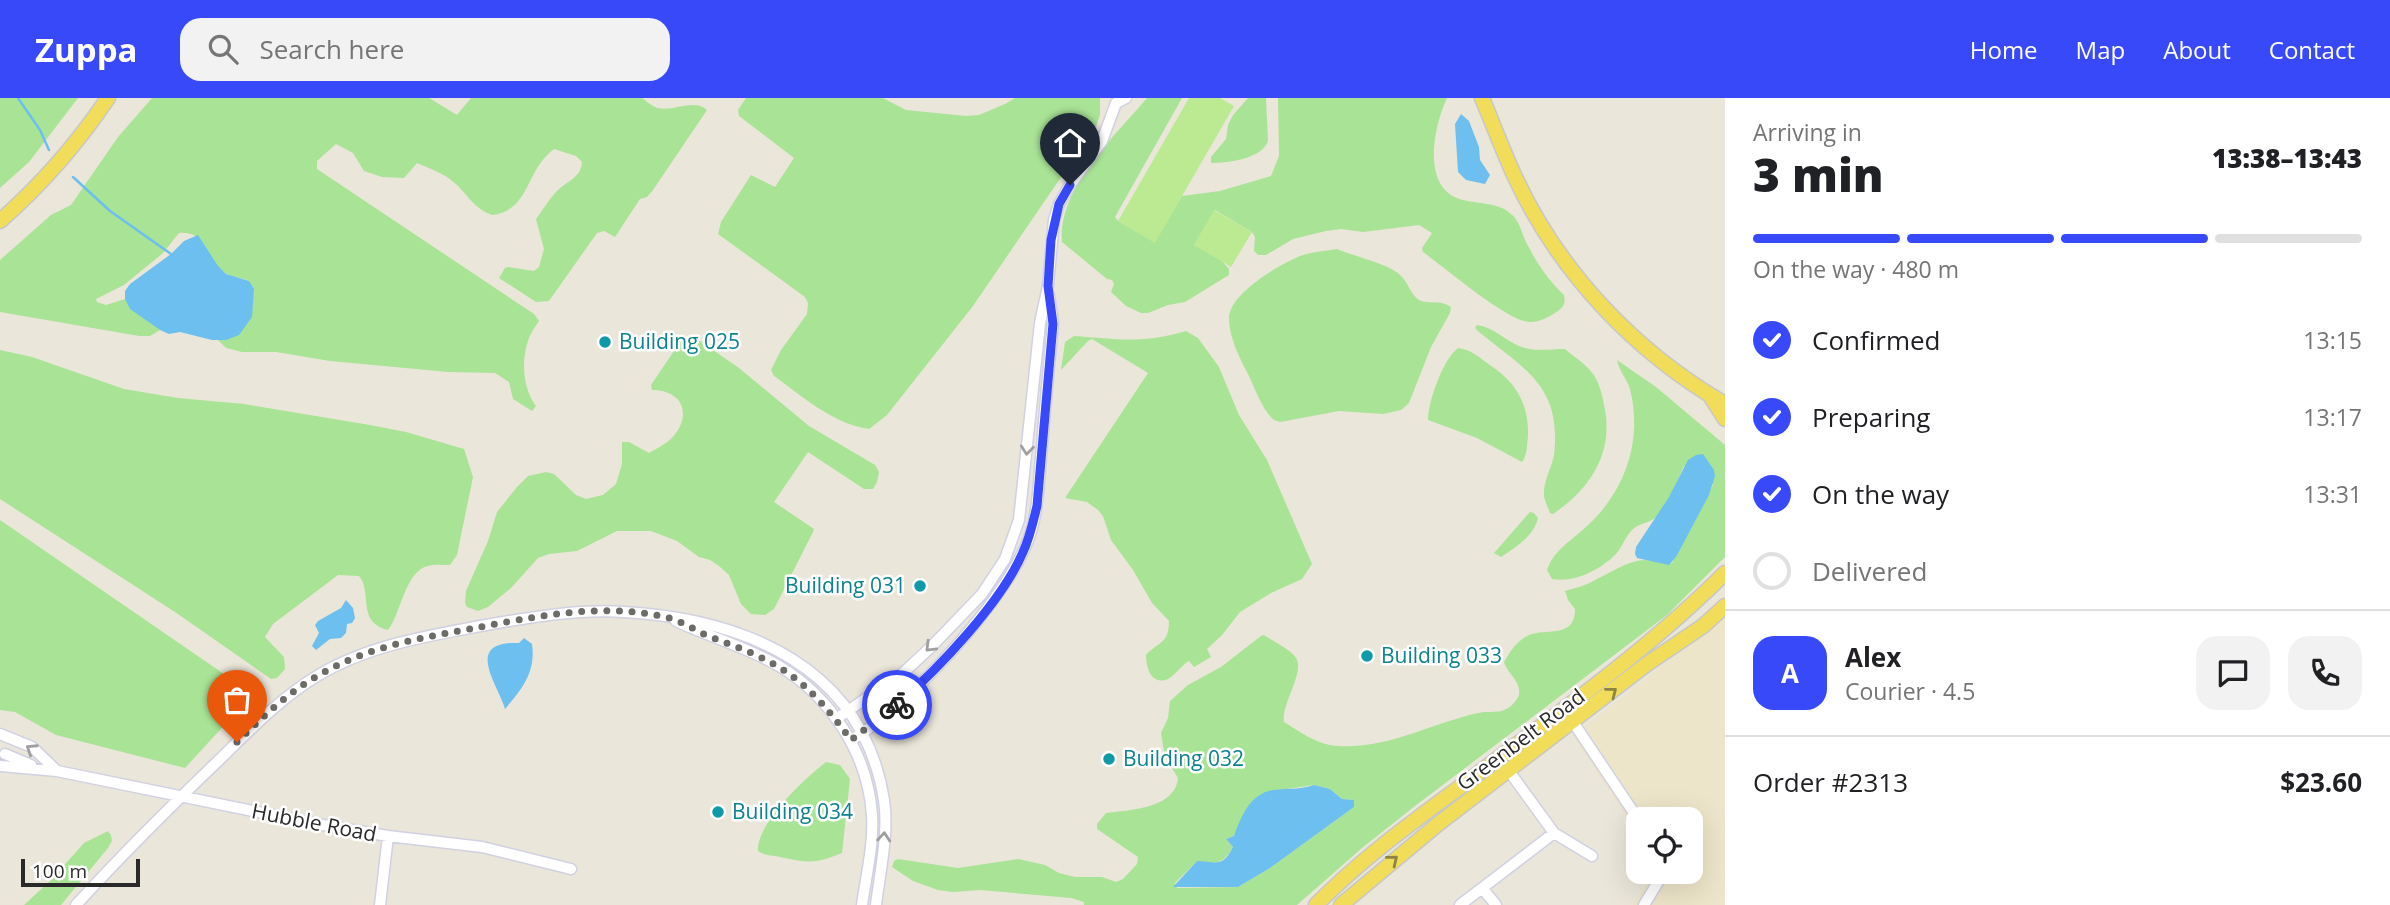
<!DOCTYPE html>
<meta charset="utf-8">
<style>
:root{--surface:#fff;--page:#f2f2f2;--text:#202124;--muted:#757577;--line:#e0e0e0;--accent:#3849fa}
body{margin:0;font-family:"Open Sans",sans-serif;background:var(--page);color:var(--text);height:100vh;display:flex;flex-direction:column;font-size:26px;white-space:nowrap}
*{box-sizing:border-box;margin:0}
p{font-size:23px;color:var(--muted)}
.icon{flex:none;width:38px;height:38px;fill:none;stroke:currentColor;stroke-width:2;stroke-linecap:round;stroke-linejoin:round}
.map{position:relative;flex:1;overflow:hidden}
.side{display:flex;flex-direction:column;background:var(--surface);width:665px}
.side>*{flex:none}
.buttons{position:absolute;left:1626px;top:709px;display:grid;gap:14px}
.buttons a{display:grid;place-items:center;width:77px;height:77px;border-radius:14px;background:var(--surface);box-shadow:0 7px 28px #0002;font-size:35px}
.scale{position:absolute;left:21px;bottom:18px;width:119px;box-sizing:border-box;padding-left:7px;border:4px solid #292929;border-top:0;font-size:19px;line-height:24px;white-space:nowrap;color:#292929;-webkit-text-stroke:5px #fff;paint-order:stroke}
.pin{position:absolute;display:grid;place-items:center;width:60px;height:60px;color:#fff;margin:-72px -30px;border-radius:50% 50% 50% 0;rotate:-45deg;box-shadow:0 0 7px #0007}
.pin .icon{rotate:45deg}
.courier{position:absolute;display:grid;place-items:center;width:70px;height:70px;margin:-35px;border:5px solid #3849fa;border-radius:50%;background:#fff;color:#222;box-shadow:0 2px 9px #0007}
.overview em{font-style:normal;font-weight:800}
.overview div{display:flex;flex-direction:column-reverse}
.overview{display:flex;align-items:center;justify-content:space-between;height:119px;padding:0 28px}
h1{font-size:46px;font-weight:800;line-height:52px}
.bar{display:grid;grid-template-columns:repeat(4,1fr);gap:10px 7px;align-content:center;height:84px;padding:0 28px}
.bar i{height:9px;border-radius:5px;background:var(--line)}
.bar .selected{background:var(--accent)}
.bar p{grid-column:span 4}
.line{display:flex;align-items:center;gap:18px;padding:0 28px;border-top:2px solid var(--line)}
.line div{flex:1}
.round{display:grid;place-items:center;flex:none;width:74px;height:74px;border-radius:21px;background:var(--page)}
ol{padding:0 28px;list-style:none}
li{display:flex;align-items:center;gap:21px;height:77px}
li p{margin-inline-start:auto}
li .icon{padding:7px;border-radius:50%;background:var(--accent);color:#fff;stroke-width:4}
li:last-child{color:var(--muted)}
li i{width:38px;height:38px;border:4px solid var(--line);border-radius:50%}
header{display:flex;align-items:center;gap:42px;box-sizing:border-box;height:98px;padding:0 35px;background:var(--accent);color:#fff}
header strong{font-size:33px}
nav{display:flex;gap:38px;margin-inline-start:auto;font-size:24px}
.search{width:490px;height:63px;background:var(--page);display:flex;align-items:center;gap:18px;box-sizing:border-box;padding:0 24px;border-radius:21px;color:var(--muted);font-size:26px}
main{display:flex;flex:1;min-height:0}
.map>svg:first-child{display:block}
.education{fill:#ede5c9}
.green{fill:#a9e396;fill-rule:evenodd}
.pitch{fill:#bcea92}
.water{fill:#6cbfef}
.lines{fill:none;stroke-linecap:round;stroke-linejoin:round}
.stream{stroke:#6cbfef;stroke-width:2.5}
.minor-tunnel{stroke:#c4c0b7;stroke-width:10;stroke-dasharray:10 5;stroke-linecap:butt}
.minor-casing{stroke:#d0d1e2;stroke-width:13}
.major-casing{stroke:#c7c7c7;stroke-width:17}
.minor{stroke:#fff;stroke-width:10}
.major{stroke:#f1dd5a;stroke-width:14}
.oneway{stroke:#9f9f9f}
.oneway2{stroke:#8d8342}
.done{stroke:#6d6b67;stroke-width:7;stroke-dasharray:0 12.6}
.route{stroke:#3849fa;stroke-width:9}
.culture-dot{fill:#0f9aa8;stroke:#fff;stroke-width:2.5}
.labels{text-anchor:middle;stroke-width:5;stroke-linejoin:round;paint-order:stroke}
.culture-label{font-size:21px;fill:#0d838f;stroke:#fff;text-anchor:start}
.street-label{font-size:21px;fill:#292929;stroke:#fff}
</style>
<header>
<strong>Zuppa</strong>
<div class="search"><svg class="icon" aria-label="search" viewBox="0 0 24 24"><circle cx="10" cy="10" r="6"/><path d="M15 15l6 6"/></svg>Search here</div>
<nav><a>Home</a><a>Map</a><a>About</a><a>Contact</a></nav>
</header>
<main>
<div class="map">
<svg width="1725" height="807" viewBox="0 0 1725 807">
<rect width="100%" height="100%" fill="#ebe6da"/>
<!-- education -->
<path class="education" d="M1725,519v288h-92l21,-33h36v-53h-52v15l-65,-98z"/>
<!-- green -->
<path class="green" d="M0,0h78l-49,64 -29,26z
M152,0h277l28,17 14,-17h171c4,3 10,8 15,10 18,4 36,-10 50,2l-54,80 -6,7 -7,2 -25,38 -11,-6 -7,2 -48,68 -13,1 -37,-24 6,-10 3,-1 26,4 5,-4 5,-18 -8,-30c7,-9 13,-20 21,-28 10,-10 24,-13 25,-29l-6,-6 -22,-7c-29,21 -23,61 -62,66 -17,-6 -23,-18 -35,-30 -11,-11 -26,-16 -40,-22l-13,15 -22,-1 -18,-6 -11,-18 -17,-9 -19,17v8l217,145 5,7c-4,6 -9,13 -11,20 -7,20 -5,48 8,65l-4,5 -19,-12 -4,-17 -14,-9 -47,-1 -118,-11 -54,-9h-34l-16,-4 -8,-8h8l23,-59c-7,-3 -16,-4 -22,-7 -22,-11 -18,-44 -48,-41l-16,20 -39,32 -28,14 1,3 9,3 19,-6 6,10 29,21 -10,6h-11l-139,-24v-52l51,-45 20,-10 47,-68z
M746,0h137l23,12 60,6 13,-1 26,-11 10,-6h85v17l-4,11 -123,180 -86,109 -18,14c-36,-5 -67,-33 -95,-53l-3,-6 10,-20 26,-36 1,-11 -3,-6 -87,-63 3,-12 30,-47 24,12 19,-29 -55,-42 -1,-6z
M1147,0h35l-67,119 3,4 36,21 28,-46 38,-5 51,-15 8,-20 -1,-58h169c-13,27 -26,88 12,101 16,5 40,3 52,15 8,6 11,19 15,28 10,20 22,38 38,53 2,9 -1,13 -9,18 -6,4 -18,10 -26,9 -22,-1 -85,-55 -106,-70l-1,-4 10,-15 -13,-8 -56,7 -22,-3 -15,2 -33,8 -27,16h-8l-4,-4 1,-14 -3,-5 -37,-22 -21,35 27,15 8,9v6l-44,27 -17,3 -20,8h-7l-15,-7 -15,-14 3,-8 -2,-4 -5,-1 -45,-37c-4,-54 52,-105 85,-144z
M1248,0h18l2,43c-6,18 -40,22 -57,22v-6l15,-18 2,-14 5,-10z
M1337,151c16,7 51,15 62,25 9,7 11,20 20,26 10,5 20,-1 32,7l-1,6 -19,34 -22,56 -8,7 -18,4 -44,-3 -59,11 -6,-2c-12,-10 -19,-32 -26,-46 -9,-17 -19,-37 -19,-56 0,-24 51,-54 71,-62 11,-4 25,-5 37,-7z
M1477,227c16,2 28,15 42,21 15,6 30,3 46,3 9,8 21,15 28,25 7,9 10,25 12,36 8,45 -16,80 -52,104l-3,-1c-2,-6 -7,-15 -6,-21 0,-12 8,-25 10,-37 8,-68 -28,-85 -75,-123l-4,-4z
M1186,233l12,7 21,29 20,48 28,45 45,104 -10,15 -31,14 -31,19 -18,23 -15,14 4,8 -17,10 -5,-6c-8,4 -13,14 -21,18 -17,7 -22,-12 -22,-24 13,-14 23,-11 23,-34l-17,-18 -19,-33 -22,-30 -8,-24 -5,-6 -11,-8 -22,-4 83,-125 -56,-34 -4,2 -27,29 4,-28 9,-6c43,3 69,8 112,-5z
M690,240l7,1 42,29 70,58 66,39 4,7 -2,10 -4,7h-9l-56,-37 -34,50 40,27 -1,3 -39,77 -9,6 -14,-1 -10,-10 -12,-29 -10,-9 -9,-6 -11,-3 -22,-16 -26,-10h-34l-40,20 -28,3 -11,4 -27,30 -23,19 -10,4 -11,-4 -2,-4 1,-12 22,-50 9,-29 20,-25 11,-11 18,-4 8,2 22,21 10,4 17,-4 13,-11 6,-20v-22h7l20,11c9,-5 21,-11 27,-20 16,-23 3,-43 -24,-43l-1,-5 29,-43z
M1458,250c11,1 20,8 29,15 28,18 42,39 41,73 -1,10 -1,19 -6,26l-45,-24 -49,-18c0,-18 15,-61 30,-72z
M0,252l32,7 92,32 54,9 66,6 126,21 36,7 58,17 9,28 -16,78 -7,10c-7,0 -15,-1 -22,1 -23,5 -27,48 -40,64 -32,-8 -15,-37 -29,-54l-21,-1 -65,49 -8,13 19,20 1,12 -8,9 -6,1 -96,-67 -175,-113z
M1617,262l39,27 69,58v112l-58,58 -252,191 -53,42 -65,57h-213v-3l-13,-4 -91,-8 -27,2 -15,-2 -25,-9 -21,-14 2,-6 4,-2 60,9 60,-9 27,6 14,8 16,4h27l14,5 7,-3 14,-15 1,-7 -41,-28v-5l9,-11c23,-3 69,-4 72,-35l-13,-21 -4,-24 7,-15 2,-17 18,-16 33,-18 40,-31 3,-1c10,7 26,14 32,23 9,15 -15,46 -12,64 16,10 34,23 53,24 52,3 92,-22 141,-33 8,-2 19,0 26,-3 6,-2 13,-9 15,-15 2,-15 -12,-21 -15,-33 6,-10 12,-20 23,-26 18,-9 48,4 48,-27l-7,-9 -3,-9c11,-3 22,-6 32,-12 15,-7 30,-18 47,-19 10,0 18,5 28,3l41,-78 -29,-19c-6,14 -18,44 -29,52 -8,6 -17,5 -24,13 -6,7 -9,16 -15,23 -16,16 -41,29 -64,25l-5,-9c7,-20 24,-29 39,-43 39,-35 57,-86 44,-138 -3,-10 -11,-18 -13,-29zM1314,687l16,4 12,10 12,1v7l-84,61 -32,19 -61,1 -2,-5 22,-22c17,4 27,3 36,-14l-7,-8 8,-3 13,-28 20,-16z
M1530,414l4,1 4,5c-4,18 -22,29 -37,39l-7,-4z
M0,422l253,174 -68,74 -129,-33 -41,-23 -15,-2z
M826,664l14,3 10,14 -8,74c-26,11 -35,10 -62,4 -8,-2 -15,-1 -22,-6 -2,-27 47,-73 68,-89z
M108,733l3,4 1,6 -4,7 -47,57h-37l26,-24 34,-38z"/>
<!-- pitch -->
<path class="pitch" d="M1189,0h31l14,8 -79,137 -37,-22z
M1214,112l38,22 -21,35 -37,-22z"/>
<!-- water -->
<path class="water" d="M1461,16l8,7 10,26 1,13 10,15 -5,9 -19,-4 -8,-8 -3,-48z
M198,137l20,31 8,8 23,7 5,8 -2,28 -13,18 -13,5h-14l-32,-8 -11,2 -9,-4 -30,-21 -5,-10v-8l5,-7 41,-30 13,-13z
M1703,356l11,16 1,6 -6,19 -33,62 -7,8 -32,-7 -2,-4 1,-7 33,-50 19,-37 8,-5z
M346,502l7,8 2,10 -3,5 -5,1 -1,9 -5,5 -11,1 -14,11 -4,-4 7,-13 -4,-8 3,-4 23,-13z
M524,540l8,6c4,28 -10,45 -27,65 -6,-23 -43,-68 14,-66z
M1314,687l16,4 12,10 12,1v7l-84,61 -32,19h-65l24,-26c18,0 25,8 36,-14l-7,-8 8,-3c7,-19 16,-43 40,-46 13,-2 26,0 40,-5z"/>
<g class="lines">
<!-- stream -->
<path class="stream" d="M18,0l22,32 9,20
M73,79l37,34 61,43"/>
<!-- minor-tunnel -->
<path class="minor-tunnel" d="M0,660l3,1"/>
<defs>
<path id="minor" d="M676,523c33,16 71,26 103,45 52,31 89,88 93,149 2,29 -6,61 -10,90
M836,621l67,-46 28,-26 51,-53 23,-35 14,-39 21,-197 8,-37 6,-66 5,-16 11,-19 32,-44 14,-38 10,-5
M1573,624l65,97
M0,636l32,13 25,24
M851,642c57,-33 161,-145 180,-208 8,-27 8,-57 11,-85 3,-41 7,-82 11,-123l-4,-29
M5,656l26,11
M1,668l56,5 260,53 71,12 94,11 89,22
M1509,673l45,62 38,23
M1482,790l14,17
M76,807c45,-49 92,-96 140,-142 32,-31 63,-64 101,-87 51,-31 111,-40 169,-51 46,-8 92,-16 138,-13 121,7 239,55 260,188 5,34 -4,71 -8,105
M380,807l8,-69
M1460,807l94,-72
M1644,807l20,-33"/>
<path id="major" d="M1482,0c11,26 21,53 33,79 44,95 120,175 210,227
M0,123c41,-36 77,-77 108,-123
M1711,299l14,22
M1316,807c44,-45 94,-81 144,-118 90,-68 185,-134 265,-214
M1341,807l97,-81 209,-160 56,-38 22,-20"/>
</defs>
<!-- minor casing -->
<use href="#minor" class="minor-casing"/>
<!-- major casing -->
<use href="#major" class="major-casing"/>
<!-- minor -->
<use href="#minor" class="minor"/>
<!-- major -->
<use href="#major" class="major"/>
</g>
<!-- one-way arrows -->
<defs><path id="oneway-chevron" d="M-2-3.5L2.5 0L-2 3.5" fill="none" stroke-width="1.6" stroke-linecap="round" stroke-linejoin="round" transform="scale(1.75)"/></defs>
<g class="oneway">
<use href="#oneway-chevron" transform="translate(1027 352) rotate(96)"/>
<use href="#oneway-chevron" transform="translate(930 549) rotate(135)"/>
<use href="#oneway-chevron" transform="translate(31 651) rotate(-147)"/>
<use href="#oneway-chevron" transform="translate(884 739) rotate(-85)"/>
</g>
<g class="oneway2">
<use href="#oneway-chevron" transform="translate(1612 594) rotate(-38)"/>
<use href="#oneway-chevron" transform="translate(1393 762) rotate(-39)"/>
</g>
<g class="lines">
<!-- done -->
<path class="done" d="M237,644c25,-24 51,-50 82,-67 46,-27 99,-37 151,-46 63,-12 131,-27 195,-12 16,3 32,15 48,21 70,25 94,42 138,102l46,-35"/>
<!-- route -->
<path class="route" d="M897,607c41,-36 105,-103 126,-153 7,-15 10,-30 14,-46l16,-182 -5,-38 3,-46 8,-36 11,-19"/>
</g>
<!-- markers -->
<g class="culture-dot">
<circle cx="605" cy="244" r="7"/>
<circle cx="920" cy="488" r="7"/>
<circle cx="1367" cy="558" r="7"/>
<circle cx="1109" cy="661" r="7"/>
<circle cx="718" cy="714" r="7"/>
</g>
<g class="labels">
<!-- culture labels -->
<g class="culture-label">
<text x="619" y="251">Building 025</text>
<text x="906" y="495" text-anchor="end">Building 031</text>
<text x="1381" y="565">Building 033</text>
<text x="1123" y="668">Building 032</text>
<text x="732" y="721">Building 034</text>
</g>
<!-- street labels -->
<g class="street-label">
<text transform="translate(1521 642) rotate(-37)" y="7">Greenbelt Road</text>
<text transform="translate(314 725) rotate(11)" y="7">Hubble Road</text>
</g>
</g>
</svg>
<div class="buttons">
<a><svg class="icon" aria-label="locate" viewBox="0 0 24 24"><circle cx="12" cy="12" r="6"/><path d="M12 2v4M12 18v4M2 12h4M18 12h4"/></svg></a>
</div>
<div class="scale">100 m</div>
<div class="pin" style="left:237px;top:644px;background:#ea580c"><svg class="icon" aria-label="bag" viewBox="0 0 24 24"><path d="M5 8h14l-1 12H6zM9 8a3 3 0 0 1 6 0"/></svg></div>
<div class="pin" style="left:1070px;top:87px;background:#1f2937"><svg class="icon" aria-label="home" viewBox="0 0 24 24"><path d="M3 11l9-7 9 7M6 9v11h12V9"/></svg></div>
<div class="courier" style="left:897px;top:607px"><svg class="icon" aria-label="bike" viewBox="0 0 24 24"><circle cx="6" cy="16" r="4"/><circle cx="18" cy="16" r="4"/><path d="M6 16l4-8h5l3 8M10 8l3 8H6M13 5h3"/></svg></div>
</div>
<section class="side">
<div class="overview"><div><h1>3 min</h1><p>Arriving in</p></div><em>13:38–13:43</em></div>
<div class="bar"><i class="selected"></i><i class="selected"></i><i class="selected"></i><i></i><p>On the way · 480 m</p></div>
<ol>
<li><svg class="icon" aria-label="check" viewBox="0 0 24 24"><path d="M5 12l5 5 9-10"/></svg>Confirmed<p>13:15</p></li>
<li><svg class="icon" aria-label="check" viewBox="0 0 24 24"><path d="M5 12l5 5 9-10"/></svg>Preparing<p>13:17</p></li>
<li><svg class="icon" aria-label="check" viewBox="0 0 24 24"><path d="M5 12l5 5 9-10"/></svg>On the way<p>13:31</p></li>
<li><i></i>Delivered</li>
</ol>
<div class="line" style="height:126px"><b class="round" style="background:var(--accent);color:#fff">A</b><div><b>Alex</b><p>Courier · 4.5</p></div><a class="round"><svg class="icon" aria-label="chat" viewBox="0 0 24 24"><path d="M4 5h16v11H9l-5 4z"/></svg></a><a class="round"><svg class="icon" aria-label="phone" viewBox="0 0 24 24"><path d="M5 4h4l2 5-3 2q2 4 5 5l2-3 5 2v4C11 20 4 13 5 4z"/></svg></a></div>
<div class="line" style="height:91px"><div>Order #2313</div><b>$23.60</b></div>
</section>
</main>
